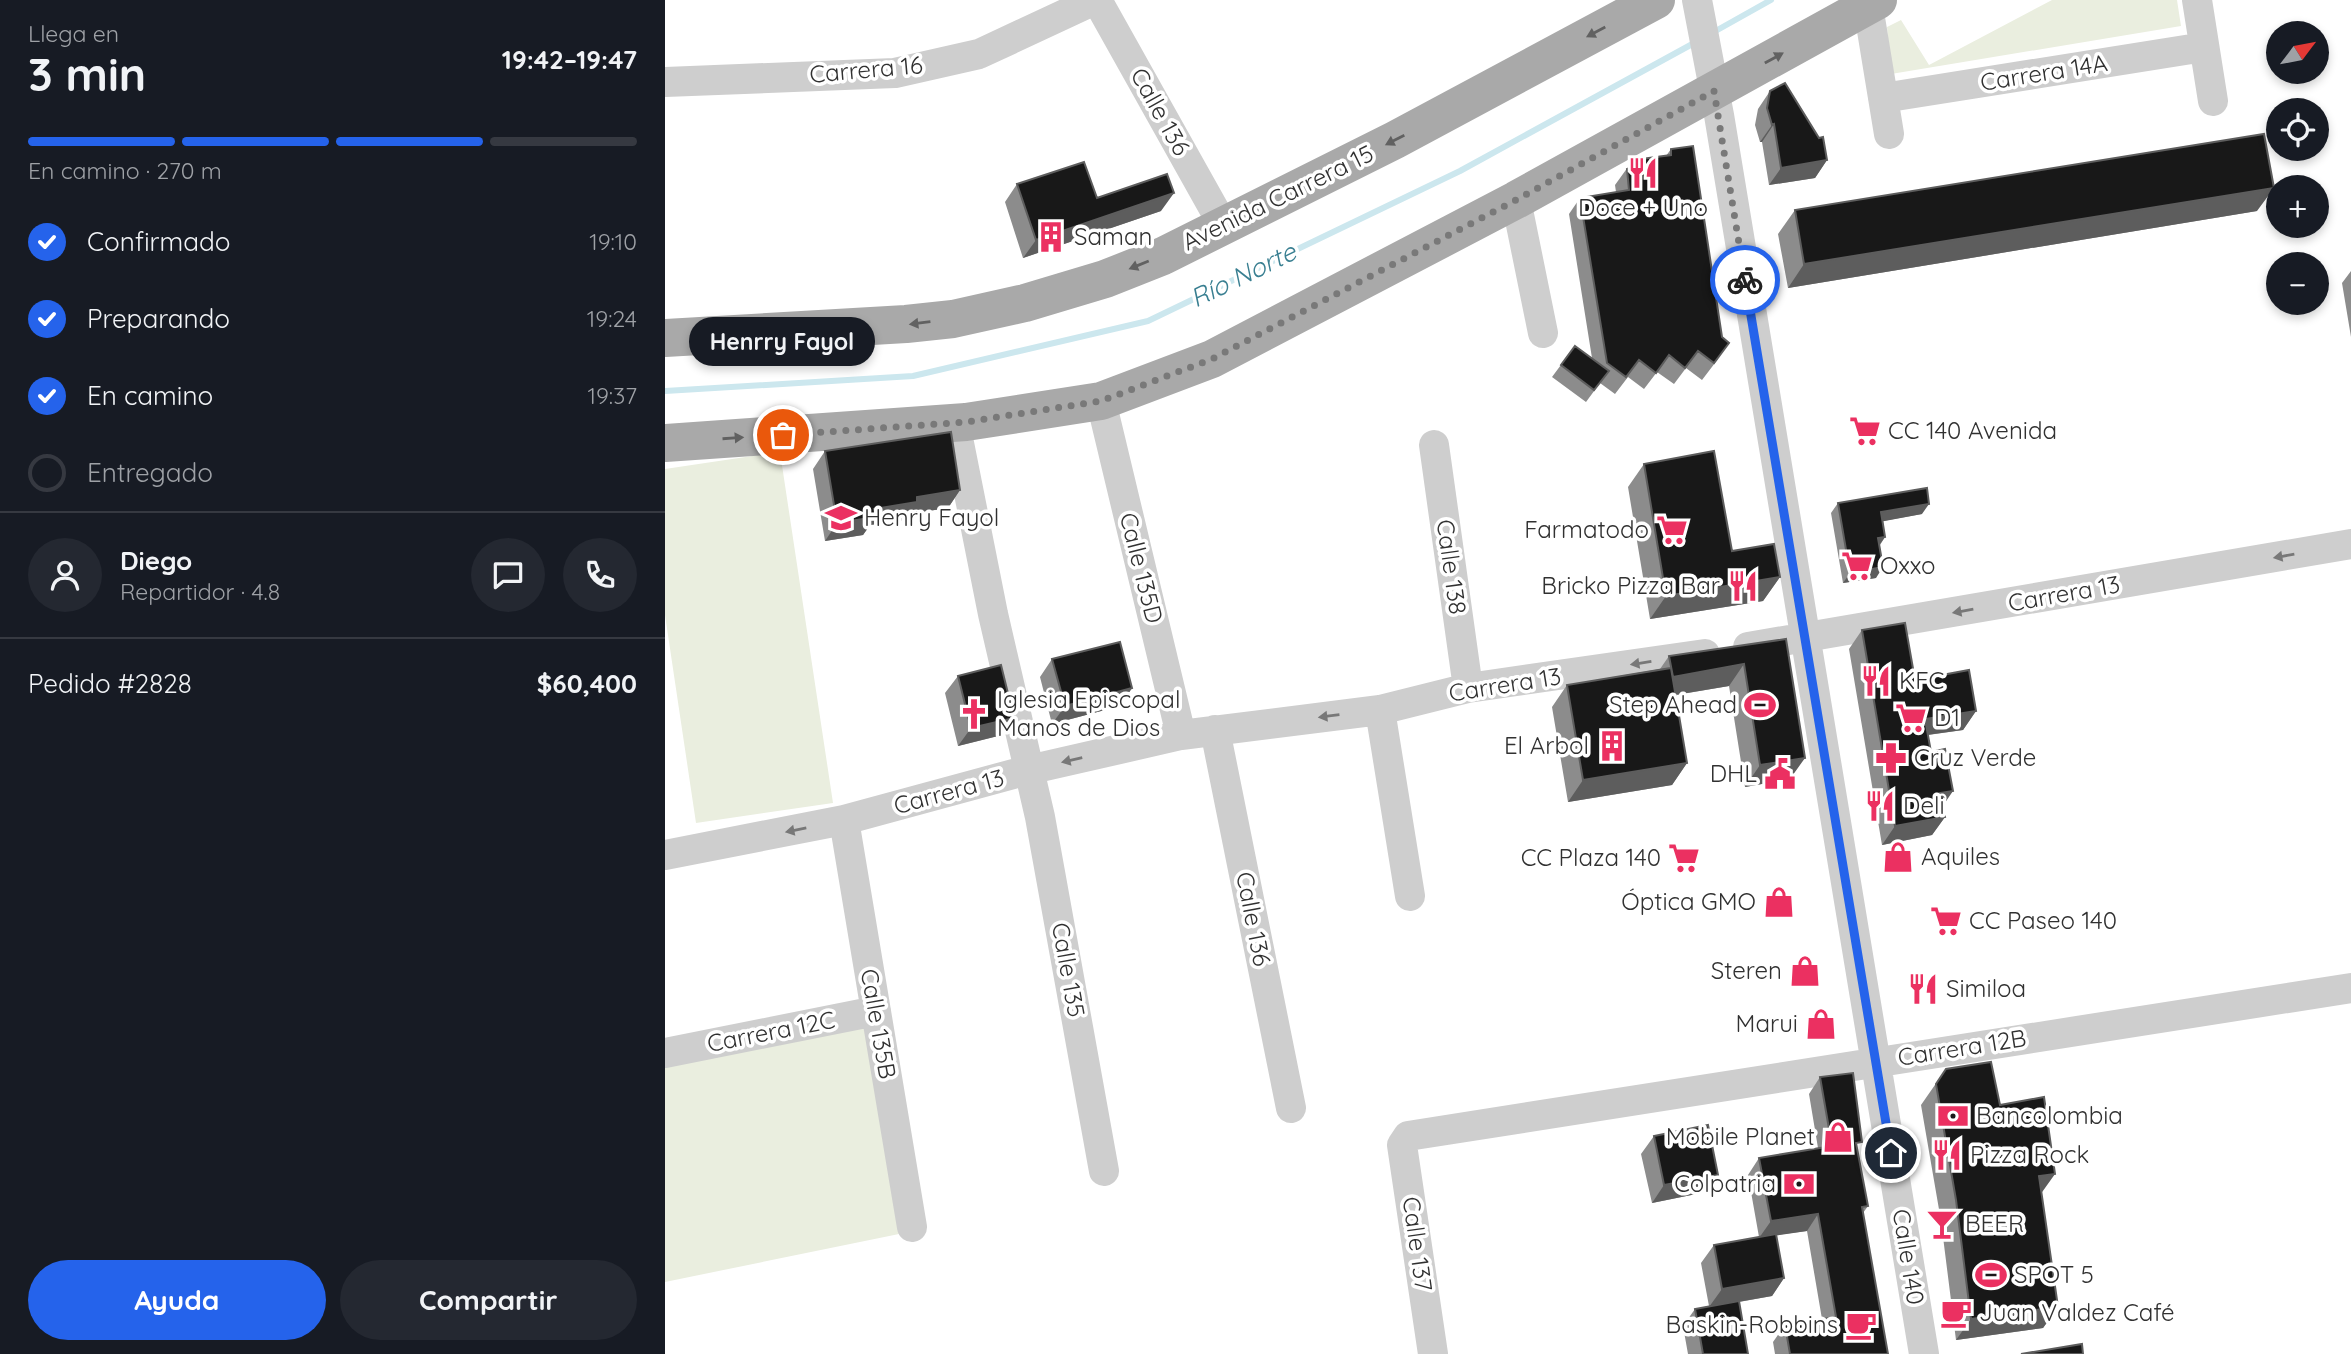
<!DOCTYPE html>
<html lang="es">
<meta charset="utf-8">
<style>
:root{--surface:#171b24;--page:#242831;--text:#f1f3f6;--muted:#9ea1a6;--line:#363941;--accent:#2563eb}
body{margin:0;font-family:Quicksand,sans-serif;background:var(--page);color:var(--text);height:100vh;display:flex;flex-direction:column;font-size:26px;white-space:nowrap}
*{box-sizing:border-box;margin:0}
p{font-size:23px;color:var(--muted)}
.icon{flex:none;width:38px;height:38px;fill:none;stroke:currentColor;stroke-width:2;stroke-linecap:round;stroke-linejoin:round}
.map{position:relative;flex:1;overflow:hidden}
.panel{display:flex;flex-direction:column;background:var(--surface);width:665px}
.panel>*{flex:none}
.needle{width:46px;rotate:58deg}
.controls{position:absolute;left:1601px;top:21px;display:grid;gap:14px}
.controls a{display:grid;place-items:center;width:63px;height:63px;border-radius:50%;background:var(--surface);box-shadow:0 4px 10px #0003;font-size:35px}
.pin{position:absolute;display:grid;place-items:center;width:60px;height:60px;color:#fff;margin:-30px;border:4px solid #fff;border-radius:50%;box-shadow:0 2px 7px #0007}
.courier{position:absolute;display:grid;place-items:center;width:70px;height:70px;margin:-35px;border:5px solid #2563eb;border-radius:50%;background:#fff;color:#222;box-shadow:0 2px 9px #0007}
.bubble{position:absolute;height:49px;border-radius:24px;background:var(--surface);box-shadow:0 4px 10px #0003;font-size:23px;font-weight:700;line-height:49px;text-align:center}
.summary em{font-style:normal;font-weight:700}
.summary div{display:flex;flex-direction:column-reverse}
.summary{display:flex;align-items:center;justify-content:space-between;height:119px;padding:0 28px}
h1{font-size:46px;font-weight:700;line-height:52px}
.bar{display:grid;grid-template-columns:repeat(4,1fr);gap:10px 7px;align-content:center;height:84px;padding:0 28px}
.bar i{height:9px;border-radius:5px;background:var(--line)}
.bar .selected{background:var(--accent)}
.bar p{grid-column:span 4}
.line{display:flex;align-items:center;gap:18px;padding:0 28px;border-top:2px solid var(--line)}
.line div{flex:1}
.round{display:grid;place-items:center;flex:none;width:74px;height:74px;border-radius:37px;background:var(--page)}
ol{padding:0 28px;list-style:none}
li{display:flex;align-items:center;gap:21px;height:77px}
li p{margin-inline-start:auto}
li .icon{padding:7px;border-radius:50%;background:var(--accent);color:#fff;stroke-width:4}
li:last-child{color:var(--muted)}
li i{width:38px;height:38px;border:4px solid var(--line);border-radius:50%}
.primary-button{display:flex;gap:14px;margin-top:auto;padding:14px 28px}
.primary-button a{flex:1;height:80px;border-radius:42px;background:var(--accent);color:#fff;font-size:28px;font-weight:700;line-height:80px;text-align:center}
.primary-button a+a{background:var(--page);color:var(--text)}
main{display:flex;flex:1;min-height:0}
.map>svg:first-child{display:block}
.green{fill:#eaeedf}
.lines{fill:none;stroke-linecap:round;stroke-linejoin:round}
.stream{stroke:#cce7ee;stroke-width:6}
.minor{stroke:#cecece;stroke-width:30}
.major{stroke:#a9a9a9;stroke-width:38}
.wall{fill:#8c8c8c}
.shaded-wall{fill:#5d5d5d}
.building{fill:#181818;stroke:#5d5d5d;stroke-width:2}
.oneway{fill:#616161}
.oneway2{fill:#787878}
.done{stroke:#797979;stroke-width:7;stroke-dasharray:0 12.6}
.route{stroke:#2563eb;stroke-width:9}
.labels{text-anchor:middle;stroke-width:7;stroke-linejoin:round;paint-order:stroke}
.street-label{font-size:24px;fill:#313131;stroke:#fff}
.poi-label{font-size:24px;fill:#313131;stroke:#fff;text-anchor:start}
.water-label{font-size:26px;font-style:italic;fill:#397f91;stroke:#fff}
</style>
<main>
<section class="panel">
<div class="summary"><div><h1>3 min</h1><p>Llega en</p></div><em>19:42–19:47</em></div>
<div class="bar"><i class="selected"></i><i class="selected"></i><i class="selected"></i><i></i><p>En camino · 270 m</p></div>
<ol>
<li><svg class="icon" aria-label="check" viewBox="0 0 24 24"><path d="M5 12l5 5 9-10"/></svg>Confirmado<p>19:10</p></li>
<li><svg class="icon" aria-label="check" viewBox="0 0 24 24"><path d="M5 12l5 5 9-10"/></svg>Preparando<p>19:24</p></li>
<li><svg class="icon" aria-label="check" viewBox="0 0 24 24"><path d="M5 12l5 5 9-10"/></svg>En camino<p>19:37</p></li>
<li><i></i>Entregado</li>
</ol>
<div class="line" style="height:126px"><a class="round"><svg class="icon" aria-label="person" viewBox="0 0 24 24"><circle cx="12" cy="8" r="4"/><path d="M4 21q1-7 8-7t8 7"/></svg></a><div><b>Diego</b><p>Repartidor · 4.8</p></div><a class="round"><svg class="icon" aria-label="chat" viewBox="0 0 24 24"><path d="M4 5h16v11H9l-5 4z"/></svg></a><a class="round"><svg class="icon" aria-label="phone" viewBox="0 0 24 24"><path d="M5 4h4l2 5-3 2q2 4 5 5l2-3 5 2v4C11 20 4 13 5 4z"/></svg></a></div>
<div class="line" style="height:91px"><div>Pedido #2828</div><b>$60,400</b></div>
<div class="primary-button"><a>Ayuda</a><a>Compartir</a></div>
</section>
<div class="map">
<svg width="1686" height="1354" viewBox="0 0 1686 1354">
<rect width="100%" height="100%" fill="#fff"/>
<!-- green -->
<path class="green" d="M1387,0h125l4,26 -290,48 -4,-47 14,-7 28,45z
M115,452l53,351 -137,20 -31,-208v-146z
M201,1022l33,212 -234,48v-224z"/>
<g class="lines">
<!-- stream -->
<path class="stream" d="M1047,33l59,-33
M0,391l248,-15 235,-55 312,-150 236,-129"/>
<!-- minor -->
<path class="minor" d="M432,0l126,225
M1032,0l22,115 205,1239
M1532,0l16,101
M1203,6l21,128
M0,82l230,-9 84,-19 116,-54
M1218,98l321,-51
M851,200l27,133
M436,401l80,334
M290,423l38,191 47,203 64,354
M769,445l34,243
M1083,647l603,-103
M715,710l30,186
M550,730l76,378
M179,820l68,407
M0,855l179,-35 184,-50 153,-35 199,-25 88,-22 237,-34
M0,1053l211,-42
M768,1354l-31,-209 6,-9 943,-148"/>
<!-- major -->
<path class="major" d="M0,338l241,-14 47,-5 72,-16 80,-24 58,-23 232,-116 261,-140
M0,443l301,-21 135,-21 111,-42 304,-159 362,-200"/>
</g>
<!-- wall -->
<path class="wall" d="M1105,91l57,69 -12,18 -46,7 -7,-43h-2l-5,-17 3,-16z
M1006,149l47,210 -16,21 -16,-12 -12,16 -17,-12 -13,17 -16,-12 -13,17 -15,-11 -14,19 -34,-25 23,-31 17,12 -23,-144 11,-16 36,-6 -1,-7 18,-25 33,-4z
M352,184l80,14 64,13 -138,47 -18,-56z
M1130,210l462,1 -469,77 -10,-54z
M1686,271v66l-9,-54z
M160,451l135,39 -12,18 -40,6 -3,6 -35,5 -7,10 -38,6 -12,-72z
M979,464l88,87 48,26 -17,24 -113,18 -22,-132z
M1173,503l84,11 -39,7 2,16 -5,8 -4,33 -33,5 -12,-70z
M1197,630l53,50 61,31 -13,19 -35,5 17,82 -13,18 -50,10 -33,-196z
M1121,639l4,140 -45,8 -16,-101 -53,9 11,68 -15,22 -104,17 -16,-95 15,-22 93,-16 9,-13z
M387,659l80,29 -12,18 -68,18 -12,-47z
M293,676l56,42 -12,17 -44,11 -13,-53z
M1281,1069l54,36 41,88 17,114 -15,21 -87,12 -15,-119 -20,-116z
M1155,1077l37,72 11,57 -5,7 25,141h-113l-2,-12 12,-17 37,-6 -15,-88 -31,4 8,43 -12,18 -33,6 9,52h-60l-5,-28 12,-17 14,-3 -8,-43 13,-18 45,-8 -11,-62 11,-17 59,-10 -9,-54z
M989,1136l52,56 -54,11 -11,-49z"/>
<!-- shaded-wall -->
<path class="shaded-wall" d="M1109,124l-12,18h-2l12,-17z
M1162,160l-12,18 -46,7 12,-17z
M1609,188l-17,23 -469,77 16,-24z
M509,193l-13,18 -138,47 13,-18z
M295,490l-12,18 -40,6 -3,6 -35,5 -7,10 -38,6 12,-18 37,-14 43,-12z
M1264,504l-7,10 -48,9 7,-11z
M1220,537l-7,10v-9z
M1218,567l-7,11 -33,5 7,-10z
M1115,577l-17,24 -113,18 16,-23z
M1079,664l-15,22 -72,12 16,-21z
M467,688l-12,18 -68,18 13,-18z
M1311,711l-13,19 -51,7 13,-18z
M349,718l-12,17 -44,11 13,-18z
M1140,758l-15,21 -45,8 15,-22z
M1022,763l-15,22 -104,17 15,-22z
M1288,791l-13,19v-17z
M1280,817l-13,18 -50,10 13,-19z
M1390,1174l-15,21 -1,-19z
M1053,1175l-12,17 -54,11 12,-18z
M1153,1214l-11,17 -48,7 12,-17z
M1119,1278l-12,18 -63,11 13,-18z
M1393,1307l-15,21 -87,12 15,-21z"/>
<!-- building -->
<path class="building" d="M1120,83l34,55 4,-1 4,23 -46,8 -7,-44 -2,1 -5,-17 3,-17z
M1599,134l10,54 -470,76 -9,-54z
M1028,146l29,191 7,6 -15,20 -16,-12 -13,17 -16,-13 -13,18 -17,-13 -13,17 -19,-14 -27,-165 49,-8 -2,-21 7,-1 -1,-8 38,-5v-6z
M419,162l13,36 70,-24 7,19 -138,47 -19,-56z
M910,346l34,25 -15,19 -33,-25z
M286,432l9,58 -43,7v5l-43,7 2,8 -39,6 -12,-72z
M1049,451l18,100 42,-7 6,33 -114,19 -22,-132z
M1262,488l2,16 -48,8 4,25 -7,1 5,29 -33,6 -12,-70z
M1240,623l10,57 54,-10 7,41 -51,8 6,33 14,-3 8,42 -13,2 5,24 -50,9 -33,-196z
M1121,639l19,119 -45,7 -16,-101 -71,13 -4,-21z
M455,642l12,46 -67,18 -13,-47z
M336,665l13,53 -43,10 -13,-52z
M1006,668l16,95 -104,17 -16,-95z
M1326,1062l9,43 44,-8 11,77 -16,2 19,131 -87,12 -15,-119 -20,-116 10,-15z
M1188,1073l9,69 -6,1 12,63 -6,1 26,147h-98l-5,-29 51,-8 -18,-103 -47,7 -12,-63 73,-12 -12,-69z
M1043,1125l10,50 -54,10 -10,-49z
M1111,1234l8,44 -62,11 -8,-44z
M1074,1301l9,53h-45l-8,-45z
M1417,1344l1,10h-62z"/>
<!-- one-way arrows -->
<defs><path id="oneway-solid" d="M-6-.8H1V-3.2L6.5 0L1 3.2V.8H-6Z" transform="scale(1.75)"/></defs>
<g class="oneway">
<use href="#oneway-solid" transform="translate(931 32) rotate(152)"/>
<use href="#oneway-solid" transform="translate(1109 58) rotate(-29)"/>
<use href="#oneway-solid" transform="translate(730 140) rotate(153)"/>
<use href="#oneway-solid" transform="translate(474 265) rotate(158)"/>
<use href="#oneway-solid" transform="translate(255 323) rotate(173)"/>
<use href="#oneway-solid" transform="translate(68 438) rotate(-4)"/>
</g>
<g class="oneway2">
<use href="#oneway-solid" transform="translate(1619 556) rotate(170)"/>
<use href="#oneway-solid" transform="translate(1298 611) rotate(170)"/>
<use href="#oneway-solid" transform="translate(976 663) rotate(171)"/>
<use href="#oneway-solid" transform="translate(664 716) rotate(173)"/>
<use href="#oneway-solid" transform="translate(407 760) rotate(167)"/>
<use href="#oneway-solid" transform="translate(131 830) rotate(169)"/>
</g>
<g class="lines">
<!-- done -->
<path class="done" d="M118,435l183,-13 135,-21 111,-42 304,-159 198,-109 31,189"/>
<!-- route -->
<path class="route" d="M1080,280l146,873"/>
</g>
<!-- icons -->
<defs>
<symbol id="restaurant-bare" viewBox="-9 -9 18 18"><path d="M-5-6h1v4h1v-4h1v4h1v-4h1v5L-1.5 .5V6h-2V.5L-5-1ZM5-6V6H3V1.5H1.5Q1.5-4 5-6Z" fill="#eb3061" stroke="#fff" stroke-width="2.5" paint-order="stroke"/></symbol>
<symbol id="building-bare" viewBox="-9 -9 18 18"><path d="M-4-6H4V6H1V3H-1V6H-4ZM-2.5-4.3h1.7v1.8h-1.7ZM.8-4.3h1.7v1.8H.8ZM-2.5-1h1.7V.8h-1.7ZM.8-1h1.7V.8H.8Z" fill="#eb3061" stroke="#fff" stroke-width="2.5" paint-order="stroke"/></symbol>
<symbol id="supermarket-bare" viewBox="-9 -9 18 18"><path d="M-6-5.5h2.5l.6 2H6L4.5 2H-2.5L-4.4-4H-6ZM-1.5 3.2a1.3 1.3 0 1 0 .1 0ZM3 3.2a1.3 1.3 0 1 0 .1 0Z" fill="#eb3061" stroke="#fff" stroke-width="2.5" paint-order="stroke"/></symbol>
<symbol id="school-bare" viewBox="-9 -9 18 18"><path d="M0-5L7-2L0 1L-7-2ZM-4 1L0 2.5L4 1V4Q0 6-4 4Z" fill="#eb3061" stroke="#fff" stroke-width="2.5" paint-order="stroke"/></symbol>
<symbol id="stadium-bare" viewBox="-9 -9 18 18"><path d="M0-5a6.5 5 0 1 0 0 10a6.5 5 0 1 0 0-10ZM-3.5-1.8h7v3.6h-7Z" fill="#eb3061" stroke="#fff" stroke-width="2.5" paint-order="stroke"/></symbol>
<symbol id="church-bare" viewBox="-9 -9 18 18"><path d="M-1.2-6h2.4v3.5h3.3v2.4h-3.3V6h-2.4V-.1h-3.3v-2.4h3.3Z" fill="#eb3061" stroke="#fff" stroke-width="2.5" paint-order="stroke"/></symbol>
<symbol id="pharmacy-bare" viewBox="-9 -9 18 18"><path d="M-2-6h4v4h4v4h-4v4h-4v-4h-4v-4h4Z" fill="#eb3061" stroke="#fff" stroke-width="2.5" paint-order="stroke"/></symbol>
<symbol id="civic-bare" viewBox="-9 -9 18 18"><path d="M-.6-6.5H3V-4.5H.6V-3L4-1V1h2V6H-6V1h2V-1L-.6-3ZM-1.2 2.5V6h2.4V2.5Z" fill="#eb3061" stroke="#fff" stroke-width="2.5" paint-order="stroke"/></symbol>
<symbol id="shop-bare" viewBox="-9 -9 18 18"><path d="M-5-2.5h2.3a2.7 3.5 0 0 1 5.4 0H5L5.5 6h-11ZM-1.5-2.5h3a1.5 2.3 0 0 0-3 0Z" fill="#eb3061" stroke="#fff" stroke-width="2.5" paint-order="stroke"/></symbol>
<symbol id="bank-bare" viewBox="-9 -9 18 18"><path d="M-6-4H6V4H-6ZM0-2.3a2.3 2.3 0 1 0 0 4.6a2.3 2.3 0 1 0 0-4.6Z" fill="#eb3061" stroke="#fff" stroke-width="2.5" paint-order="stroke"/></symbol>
<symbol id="bar-bare" viewBox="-9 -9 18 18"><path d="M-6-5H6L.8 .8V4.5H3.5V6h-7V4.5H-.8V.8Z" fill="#eb3061" stroke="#fff" stroke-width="2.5" paint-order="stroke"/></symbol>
<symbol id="cafe-bare" viewBox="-9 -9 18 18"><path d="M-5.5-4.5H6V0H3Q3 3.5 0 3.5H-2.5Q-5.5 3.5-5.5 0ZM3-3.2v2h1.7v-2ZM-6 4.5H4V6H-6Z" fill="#eb3061" stroke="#fff" stroke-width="2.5" paint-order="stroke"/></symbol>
</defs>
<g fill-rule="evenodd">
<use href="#restaurant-bare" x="956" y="151" width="44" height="44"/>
<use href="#building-bare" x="364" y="215" width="44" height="44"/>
<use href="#supermarket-bare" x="1178" y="409" width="44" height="44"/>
<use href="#school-bare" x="154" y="496" width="44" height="44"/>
<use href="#supermarket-bare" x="985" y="508" width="44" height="44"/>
<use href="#supermarket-bare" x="1170" y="544" width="44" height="44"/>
<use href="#restaurant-bare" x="1056" y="564" width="44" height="44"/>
<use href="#restaurant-bare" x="1189" y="659" width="44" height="44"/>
<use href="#stadium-bare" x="1073" y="683" width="44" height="44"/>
<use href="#church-bare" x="287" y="692" width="44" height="44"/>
<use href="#supermarket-bare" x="1224" y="696" width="44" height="44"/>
<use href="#building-bare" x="925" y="724" width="44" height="44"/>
<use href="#pharmacy-bare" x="1204" y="736" width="44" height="44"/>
<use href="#civic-bare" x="1093" y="752" width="44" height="44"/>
<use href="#restaurant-bare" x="1193" y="784" width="44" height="44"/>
<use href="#shop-bare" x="1211" y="835" width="44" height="44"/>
<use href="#supermarket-bare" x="997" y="836" width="44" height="44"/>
<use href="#shop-bare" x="1092" y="880" width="44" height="44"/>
<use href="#supermarket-bare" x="1259" y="899" width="44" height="44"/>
<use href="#shop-bare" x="1118" y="949" width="44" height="44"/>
<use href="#restaurant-bare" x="1236" y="967" width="44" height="44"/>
<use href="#shop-bare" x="1134" y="1002" width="44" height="44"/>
<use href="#bank-bare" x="1266" y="1094" width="44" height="44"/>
<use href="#shop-bare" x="1151" y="1115" width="44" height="44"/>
<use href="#restaurant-bare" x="1260" y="1133" width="44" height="44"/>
<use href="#bank-bare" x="1112" y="1162" width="44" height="44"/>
<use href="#bar-bare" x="1255" y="1202" width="44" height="44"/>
<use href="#stadium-bare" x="1304" y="1253" width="44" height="44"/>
<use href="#cafe-bare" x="1269" y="1291" width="44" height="44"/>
<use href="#cafe-bare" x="1174" y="1303" width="44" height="44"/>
</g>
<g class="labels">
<!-- street labels -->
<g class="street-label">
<text transform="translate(201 70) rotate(-5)" y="8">Carrera 16</text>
<text transform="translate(1379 73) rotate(-9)" y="8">Carrera 14A</text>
<text transform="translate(495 112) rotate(61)" y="8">Calle 136</text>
<text transform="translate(613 198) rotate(-26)" y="8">Avenida Carrera 15</text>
<text transform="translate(786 567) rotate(82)" y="8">Calle 138</text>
<text transform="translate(476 568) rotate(76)" y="8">Calle 135D</text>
<text transform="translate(1399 594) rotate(-10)" y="8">Carrera 13</text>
<text transform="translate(840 685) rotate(-9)" y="8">Carrera 13</text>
<text transform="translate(284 792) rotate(-15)" y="8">Carrera 13</text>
<text transform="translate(588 919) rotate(79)" y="8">Calle 136</text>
<text transform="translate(403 970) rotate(80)" y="8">Calle 135</text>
<text transform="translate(213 1024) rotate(80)" y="8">Calle 135B</text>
<text transform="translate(106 1032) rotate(-11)" y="8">Carrera 12C</text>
<text transform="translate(1297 1048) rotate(-9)" y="8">Carrera 12B</text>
<text transform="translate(752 1244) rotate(82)" y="8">Calle 137</text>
<text transform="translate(1243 1257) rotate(81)" y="8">Calle 140</text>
</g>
<!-- poi labels -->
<g class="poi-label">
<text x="978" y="216" text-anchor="middle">Doce + Uno</text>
<text x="409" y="245">Saman</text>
<text x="1223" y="439">CC 140 Avenida</text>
<text x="199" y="526">Henry Fayol</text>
<text x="984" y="538" text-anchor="end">Farmatodo</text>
<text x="1215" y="574">Oxxo</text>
<text x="1055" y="594" text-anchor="end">Bricko Pizza Bar</text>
<text x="1234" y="689">KFC</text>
<text x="332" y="708">Iglesia Episcopal<tspan x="332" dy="28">Manos de Dios</tspan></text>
<text x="1072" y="713" text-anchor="end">Step Ahead</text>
<text x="1269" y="726">D1</text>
<text x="924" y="754" text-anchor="end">El Arbol</text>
<text x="1249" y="766">Cruz Verde</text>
<text x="1092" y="782" text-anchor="end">DHL</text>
<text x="1238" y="814">Deli</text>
<text x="1256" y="865">Aquiles</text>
<text x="996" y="866" text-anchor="end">CC Plaza 140</text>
<text x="1091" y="910" text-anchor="end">Óptica GMO</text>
<text x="1304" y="929">CC Paseo 140</text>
<text x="1117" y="979" text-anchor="end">Steren</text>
<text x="1281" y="997">Similoa</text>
<text x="1133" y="1032" text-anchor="end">Marui</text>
<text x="1311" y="1124">Bancolombia</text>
<text x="1150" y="1145" text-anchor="end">Mobile Planet</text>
<text x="1305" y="1163">Pizza Rock</text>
<text x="1111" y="1192" text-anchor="end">Colpatria</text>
<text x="1300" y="1232">BEER</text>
<text x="1349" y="1283">SPOT 5</text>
<text x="1314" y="1321">Juan Valdez Café</text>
<text x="1173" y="1333" text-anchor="end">Baskin-Robbins</text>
</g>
<!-- water labels -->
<g class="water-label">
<text transform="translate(578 275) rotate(-26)" y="9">Río Norte</text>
</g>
</g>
</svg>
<div class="controls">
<a><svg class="needle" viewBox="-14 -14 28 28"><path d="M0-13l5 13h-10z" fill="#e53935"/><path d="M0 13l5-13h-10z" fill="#9ea1a6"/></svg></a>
<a><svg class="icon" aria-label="locate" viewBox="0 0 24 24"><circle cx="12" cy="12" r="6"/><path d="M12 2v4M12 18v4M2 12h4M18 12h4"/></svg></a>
<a>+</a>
<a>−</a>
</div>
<div class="pin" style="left:118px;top:435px;background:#ea580c"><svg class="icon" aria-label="bag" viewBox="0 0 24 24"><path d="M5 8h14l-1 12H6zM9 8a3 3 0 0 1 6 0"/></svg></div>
<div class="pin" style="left:1226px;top:1153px;background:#1f2937"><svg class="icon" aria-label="home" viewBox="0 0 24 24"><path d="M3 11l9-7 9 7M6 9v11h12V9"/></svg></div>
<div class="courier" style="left:1080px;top:280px"><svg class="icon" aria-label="bike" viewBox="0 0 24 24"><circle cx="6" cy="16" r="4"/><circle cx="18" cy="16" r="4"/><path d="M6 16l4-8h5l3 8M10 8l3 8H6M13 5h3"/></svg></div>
<div class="bubble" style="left:24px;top:317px;width:186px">Henrry Fayol</div>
</div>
</main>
